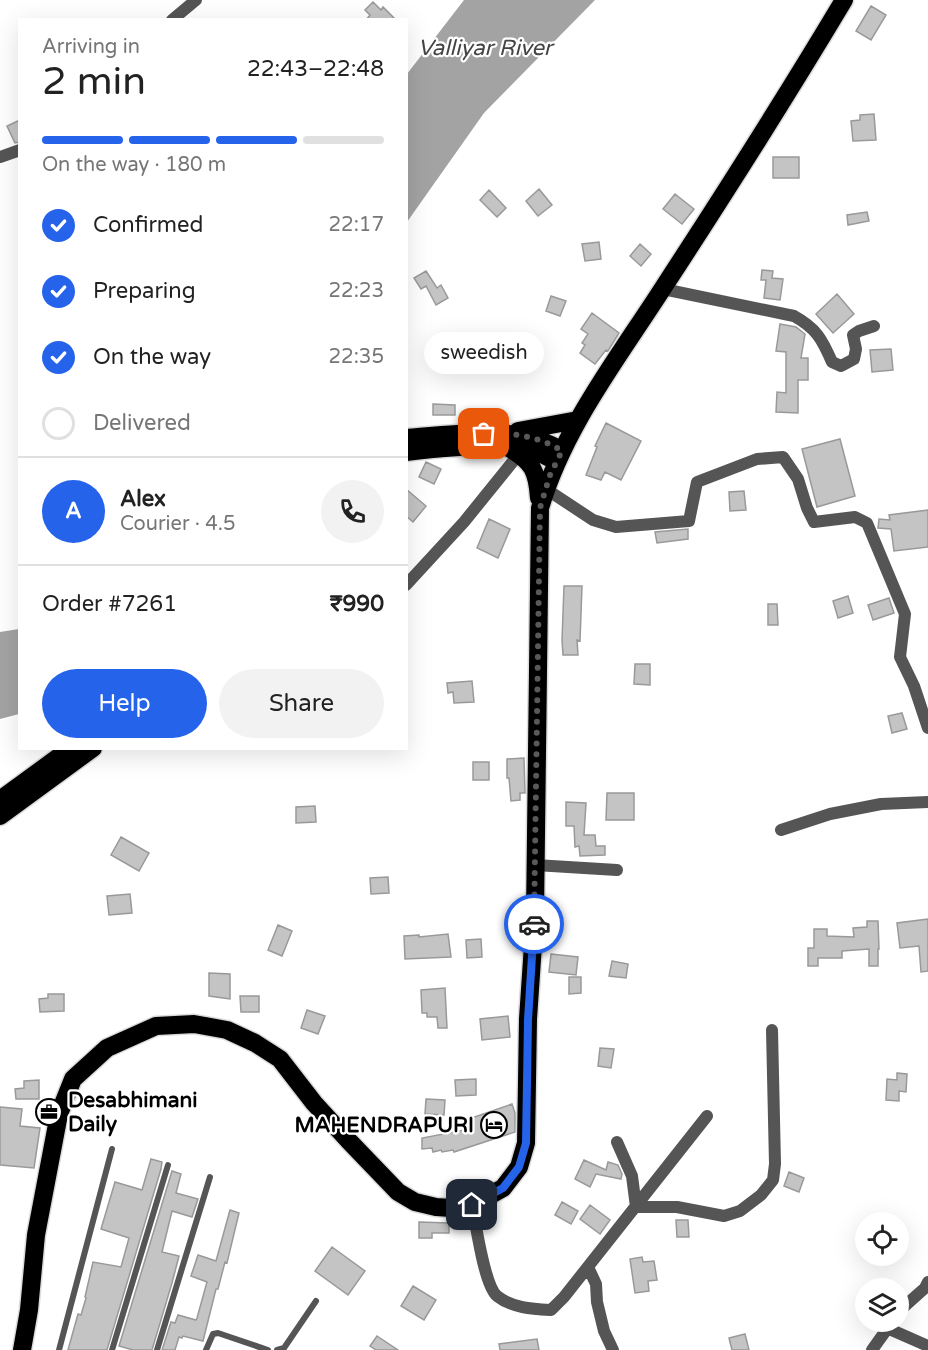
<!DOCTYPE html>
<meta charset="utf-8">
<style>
:root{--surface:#fff;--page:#f2f2f2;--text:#222;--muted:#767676;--line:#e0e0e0;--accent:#2563eb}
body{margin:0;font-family:"Varela Round",sans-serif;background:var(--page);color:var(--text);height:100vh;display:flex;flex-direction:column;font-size:22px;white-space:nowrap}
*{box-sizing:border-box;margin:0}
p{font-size:20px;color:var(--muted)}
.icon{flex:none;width:33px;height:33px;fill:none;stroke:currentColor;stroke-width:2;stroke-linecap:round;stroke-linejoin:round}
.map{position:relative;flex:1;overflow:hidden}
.drawer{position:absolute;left:18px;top:18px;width:390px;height:732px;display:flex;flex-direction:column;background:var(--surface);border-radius:0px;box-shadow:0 6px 24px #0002}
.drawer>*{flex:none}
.buttons{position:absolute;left:855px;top:1212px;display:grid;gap:12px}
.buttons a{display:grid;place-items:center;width:54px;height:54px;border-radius:50%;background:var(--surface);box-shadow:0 6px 24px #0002;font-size:30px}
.pin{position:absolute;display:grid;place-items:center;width:51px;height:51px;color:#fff;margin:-26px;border-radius:12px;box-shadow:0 3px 9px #0006}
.courier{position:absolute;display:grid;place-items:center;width:60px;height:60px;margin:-30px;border:4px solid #2563eb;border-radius:50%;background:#fff;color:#222;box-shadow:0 2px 8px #0007}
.bubble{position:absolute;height:42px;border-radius:21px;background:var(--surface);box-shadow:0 6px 24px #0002;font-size:20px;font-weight:600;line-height:42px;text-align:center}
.headline em{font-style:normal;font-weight:600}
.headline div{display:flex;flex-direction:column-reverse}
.headline{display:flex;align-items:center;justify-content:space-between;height:102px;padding:0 24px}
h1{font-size:39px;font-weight:600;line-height:45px}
.bar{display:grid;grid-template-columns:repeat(4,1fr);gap:9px 6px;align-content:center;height:72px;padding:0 24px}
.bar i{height:8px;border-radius:4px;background:var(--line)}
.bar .active{background:var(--accent)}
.bar p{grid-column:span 4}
.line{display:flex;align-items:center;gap:15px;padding:0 24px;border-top:2px solid var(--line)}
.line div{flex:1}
.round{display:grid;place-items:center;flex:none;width:63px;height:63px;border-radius:32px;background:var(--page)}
ol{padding:0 24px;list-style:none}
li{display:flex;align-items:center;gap:18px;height:66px}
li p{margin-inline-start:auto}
li .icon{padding:6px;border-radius:50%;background:var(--accent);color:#fff;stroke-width:4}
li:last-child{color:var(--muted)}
li i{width:33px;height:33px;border:3px solid var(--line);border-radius:50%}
.cta{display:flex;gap:12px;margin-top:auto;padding:12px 24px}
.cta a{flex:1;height:69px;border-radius:36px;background:var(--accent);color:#fff;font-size:24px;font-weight:600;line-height:69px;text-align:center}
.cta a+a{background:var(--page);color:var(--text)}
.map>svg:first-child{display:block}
.water{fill:#a3a3a3}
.building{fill:#c4c4c4;stroke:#999;stroke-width:1.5}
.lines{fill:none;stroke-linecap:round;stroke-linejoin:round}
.highway-casing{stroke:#dbdbdb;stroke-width:21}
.lane{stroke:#555;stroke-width:6}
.street{stroke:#555;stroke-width:12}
.highway{stroke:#000;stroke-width:18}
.done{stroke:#595959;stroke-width:6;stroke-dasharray:0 10.8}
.route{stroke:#2563eb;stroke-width:8}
.labels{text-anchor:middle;stroke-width:4.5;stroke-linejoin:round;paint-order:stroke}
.poi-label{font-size:21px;font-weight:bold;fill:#000;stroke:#fff;text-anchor:start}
.water-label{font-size:22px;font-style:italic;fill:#444;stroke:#fff}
</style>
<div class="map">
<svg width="928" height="1350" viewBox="0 0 928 1350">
<rect width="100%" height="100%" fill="#fff"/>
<!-- water -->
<path class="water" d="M464,0h131l-111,113 -77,109v-148z
M19,629v85l-19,5v-87z"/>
<!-- building -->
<path class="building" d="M373,2l8,8 2,-3 13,13h-30l4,-5 -5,-5z
M871,6l15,9 -15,25 -15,-9z
M874,114l2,26 -23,1 -2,-20 9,-1v-5z
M20,120v22l-5,1 -8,-17z
M773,157h26v21h-26z
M539,189l13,16 -14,11 -12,-15z
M489,190l17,18 -9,9 -17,-17z
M675,194l19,15 -12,15 -19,-15z
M867,212l2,9 -21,4 -1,-10z
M599,242l2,17 -16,2 -3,-17z
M640,244l11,10 -10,12 -11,-10z
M762,270l11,1 -1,7 11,1 -3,21 -16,-2 2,-18h-5z
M426,271l11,17 4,-3 7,13 -12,7 -10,-19 -5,3 -7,-11z
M837,294l17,20 -21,19 -17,-19z
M551,296l15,5 -6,15 -14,-5z
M592,313l27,20 -11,18 -2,-1 -11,14 -15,-11 5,-8 -3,-2 6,-9 -7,-5z
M780,324l16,3 9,7 -4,24h7v22h-10v33l-22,-1 1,-20 9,1v-41l-10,-1z
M891,349l2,21 -21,2 -2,-22z
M433,404l22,1v10h-22z
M606,423l35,18 -20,39 -16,-8 -4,8 -15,-5 11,-28 -2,-1z
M840,439l15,57 -38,11 -15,-58z
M426,462l15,7 -7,15 -15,-7z
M406,489l20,17 -13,16 -7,-6z
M744,491l2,19 -16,1 -1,-19z
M928,510v37l-34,4 -3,-22 -13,-1 1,-9 11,1 -1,-5z
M489,519l21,10 -12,29 -21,-10z
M688,529v10l-31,4 -2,-11z
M564,586h18l-2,55 -3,-1 1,15h-15l-1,-15z
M848,596l5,17 -15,5 -5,-17z
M889,598l5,15 -21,7 -5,-15z
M768,604h9l1,21h-10z
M635,664h15v21l-16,-1z
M472,681l2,21 -20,1 -1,-11 -5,1 -1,-10z
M902,713l5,16 -15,4 -4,-17z
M524,758l1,35h-5v7l-9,1 -2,-23h-2v-19z
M473,762h16v18h-16z
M607,793h27v27h-28z
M566,802l20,1 -2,32h11l1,11h9v9l-25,1 -1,-10 -4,1 -1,-21h-8z
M315,806l1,16 -20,1v-16z
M121,837l28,16 -10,18 -28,-16z
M388,877l1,16 -18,1 -1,-16z
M130,894l2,19 -23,2 -2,-19z
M928,919v52l-7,1 -2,-26 -19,2 -3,-25z
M867,921h11l1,28h-1v17h-9v-17l-27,2v7h-24v8h-10v-18h6v-19h13v7l27,1 -1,-9 14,-1z
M278,925l14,6 -10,25 -14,-6z
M448,934l3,23 -46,2 -1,-23 15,-1v2z
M481,939l1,18 -15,1 -1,-18z
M551,954l27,3 -2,18 -27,-3z
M612,961l16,3 -2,14 -17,-2z
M209,973l21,1v25l-21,-3z
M569,977h12v16l-12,1z
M445,988l2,40h-9l-1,-11h-10v-4h-5l-1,-23z
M48,994h16v17l-24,1 -1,-13 9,-1z
M240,996h19v16h-18z
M307,1010l18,6 -7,18 -17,-6z
M508,1016l2,21 -28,3 -2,-21z
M600,1048l14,1 -3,19 -13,-2z
M897,1073l10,1 -1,18 -7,-1v10l-13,-1 1,-21 10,1z
M476,1079v16l-20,1 -1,-16z
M39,1080v19h-23l-1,-10 9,-1v-7z
M426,1099l19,1 -1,15 -19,-1z
M512,1104l3,9v19l-61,20 -1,-2 -11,2 -1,-2 -8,2 -1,-4 -10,1v-11l48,-9 -4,-9z
M0,1107l22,2 -2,17 20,2 -6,40 -34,-3z
M151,1159l11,3 -1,7 -54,181h-39l10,-36 3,1 5,-17 -1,-1 8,-35 28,5 8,-29 -28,-9 14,-47 27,8z
M584,1160l22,10 2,-8 10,3 4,9 -1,5 -25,-5 -6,13 -15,-8z
M172,1171l9,3 -5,19 22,6 -6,18 -20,-6 -10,41 17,4 -7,27 -20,67h-19l-14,-4z
M789,1172l15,6 -5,14 -15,-6z
M562,1202l16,9 -7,13 -16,-9z
M590,1205l20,15 -10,14 -20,-15z
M230,1210l9,3 -12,50 -2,-1 -7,27h-2l-13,52 -20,-5 -1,2 -3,-1 -4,13h-13l9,-28 4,1 3,-8 18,5 1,-2 10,-36 -16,-6 7,-21 18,6z
M676,1220h12l1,17h-12z
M419,1222l30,1v10h-17v5h-13z
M332,1247l33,24 -17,24 -33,-24z
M642,1257l1,5 11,-1 3,19 -9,1 1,10 -14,2 -5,-34z
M413,1286l23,14 -12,20 -23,-14z
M745,1334l4,16h-17l-3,-12z
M377,1336l21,14h-22l-6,-4z
M537,1339l2,11h-39l-1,-6z"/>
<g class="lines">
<defs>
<path id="highway" d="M518,431l60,-11
M406,438c49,-4 113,-14 156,13
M509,448c24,14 28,23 30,50
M406,452c34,-4 83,-9 116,-4 13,1 24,8 35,14
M0,800l71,-52
M0,816l93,-68
M22,1350l7,-40 7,-75 23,-121 14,-35 34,-31 49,-22 38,-2 33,6 28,13 25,16 34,44 34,37 50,52 17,10 21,5 15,1 21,-3 31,-17 16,-21 7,-24 2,-124 7,-104 5,-407c24,-81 78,-150 123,-220 62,-95 123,-191 181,-288"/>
</defs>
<!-- highway casing -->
<use href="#highway" class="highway-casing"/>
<!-- lane -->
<path class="lane" d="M59,1350l53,-201
M112,1350l56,-185
M157,1350l53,-173
M206,1350l7,-16 5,-1 50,17
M277,1350l7,-2 32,-47"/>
<!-- street -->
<path class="street" d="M172,20l24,-20
M0,157l20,-7
M663,289l131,27c22,12 28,23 38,46l9,4 13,-7 2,-10 -3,-14 6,-4 15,-5
M546,489l47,31 23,7 73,-6 8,-39 60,-23 26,-2 15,22 9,29 7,14 41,-5 12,6 38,91 -5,43 14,29 14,42
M406,585l58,-63 55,-68
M781,830l49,-16 51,-10 47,-2
M535,865l82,5
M617,1142l15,34 4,31h41l47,9 16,-5 21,-16 12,-15 2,-16 -3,-134
M472,1205c4,19 12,80 25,91 15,12 36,13 54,14l13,-13 143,-181
M588,1267l8,17 1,18 7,29 9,19
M898,1312l27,-24 3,-6
M887,1328l41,18
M872,1350l20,-28"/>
<!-- highway -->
<use href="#highway" class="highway"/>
</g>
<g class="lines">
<!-- done -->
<path class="done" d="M484,434c27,-2 55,2 78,17l-12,24 -10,33 -6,416"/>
<!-- route -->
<path class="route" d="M472,1205l31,-17 16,-21 7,-24 2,-123 6,-96"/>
</g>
<!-- icons -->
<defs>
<symbol id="office-ring" viewBox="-11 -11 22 22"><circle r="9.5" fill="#fff" stroke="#000" stroke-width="1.5"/><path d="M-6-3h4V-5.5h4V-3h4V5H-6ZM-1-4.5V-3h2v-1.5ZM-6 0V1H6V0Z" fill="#000"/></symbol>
<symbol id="hotel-ring" viewBox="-11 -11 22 22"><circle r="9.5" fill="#fff" stroke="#000" stroke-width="1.5"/><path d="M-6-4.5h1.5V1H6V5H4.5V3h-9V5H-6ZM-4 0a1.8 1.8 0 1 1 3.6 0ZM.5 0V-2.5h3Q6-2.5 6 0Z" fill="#000"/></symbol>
</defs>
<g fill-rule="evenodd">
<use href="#office-ring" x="34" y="1097" width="30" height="30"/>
<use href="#hotel-ring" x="479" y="1110" width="30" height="30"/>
</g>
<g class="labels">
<!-- poi labels -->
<g class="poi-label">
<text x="68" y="1107">Desabhimani<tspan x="68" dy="24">Daily</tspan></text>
<text x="474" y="1132" text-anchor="end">MAHENDRAPURI</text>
</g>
<!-- water labels -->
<g class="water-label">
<text x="485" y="55">Valliyar River</text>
</g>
</g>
</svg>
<div class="buttons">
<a><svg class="icon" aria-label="locate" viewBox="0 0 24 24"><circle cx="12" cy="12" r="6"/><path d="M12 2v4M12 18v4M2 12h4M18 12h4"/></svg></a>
<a><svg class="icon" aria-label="layers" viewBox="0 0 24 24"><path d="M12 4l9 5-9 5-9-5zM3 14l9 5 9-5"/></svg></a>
</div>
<div class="pin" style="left:484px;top:434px;background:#ea580c"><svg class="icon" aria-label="bag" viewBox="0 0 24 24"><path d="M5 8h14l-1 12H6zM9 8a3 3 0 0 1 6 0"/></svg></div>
<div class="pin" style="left:472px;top:1205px;background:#1f2937"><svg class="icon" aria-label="home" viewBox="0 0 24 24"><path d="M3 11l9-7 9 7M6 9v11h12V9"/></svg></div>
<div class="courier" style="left:534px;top:924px"><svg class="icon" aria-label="car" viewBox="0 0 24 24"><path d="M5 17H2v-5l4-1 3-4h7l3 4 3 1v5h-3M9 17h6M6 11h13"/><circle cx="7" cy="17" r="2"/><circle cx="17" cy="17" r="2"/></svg></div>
<div class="bubble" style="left:424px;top:332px;width:120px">sweedish</div>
<section class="drawer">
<div class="headline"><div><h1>2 min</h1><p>Arriving in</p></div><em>22:43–22:48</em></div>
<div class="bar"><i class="active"></i><i class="active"></i><i class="active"></i><i></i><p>On the way · 180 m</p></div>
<ol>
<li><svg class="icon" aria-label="check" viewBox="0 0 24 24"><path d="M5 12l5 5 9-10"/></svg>Confirmed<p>22:17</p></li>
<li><svg class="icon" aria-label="check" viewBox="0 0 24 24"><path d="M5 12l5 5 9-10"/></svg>Preparing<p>22:23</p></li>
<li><svg class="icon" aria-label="check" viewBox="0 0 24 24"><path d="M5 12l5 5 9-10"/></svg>On the way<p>22:35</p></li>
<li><i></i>Delivered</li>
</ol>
<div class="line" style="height:108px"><b class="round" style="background:var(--accent);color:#fff">A</b><div><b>Alex</b><p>Courier · 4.5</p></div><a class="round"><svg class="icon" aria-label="phone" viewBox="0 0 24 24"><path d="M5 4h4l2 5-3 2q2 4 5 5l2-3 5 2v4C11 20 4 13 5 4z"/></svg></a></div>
<div class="line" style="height:78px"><div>Order #7261</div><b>₹990</b></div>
<div class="cta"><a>Help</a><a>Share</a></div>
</section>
</div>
